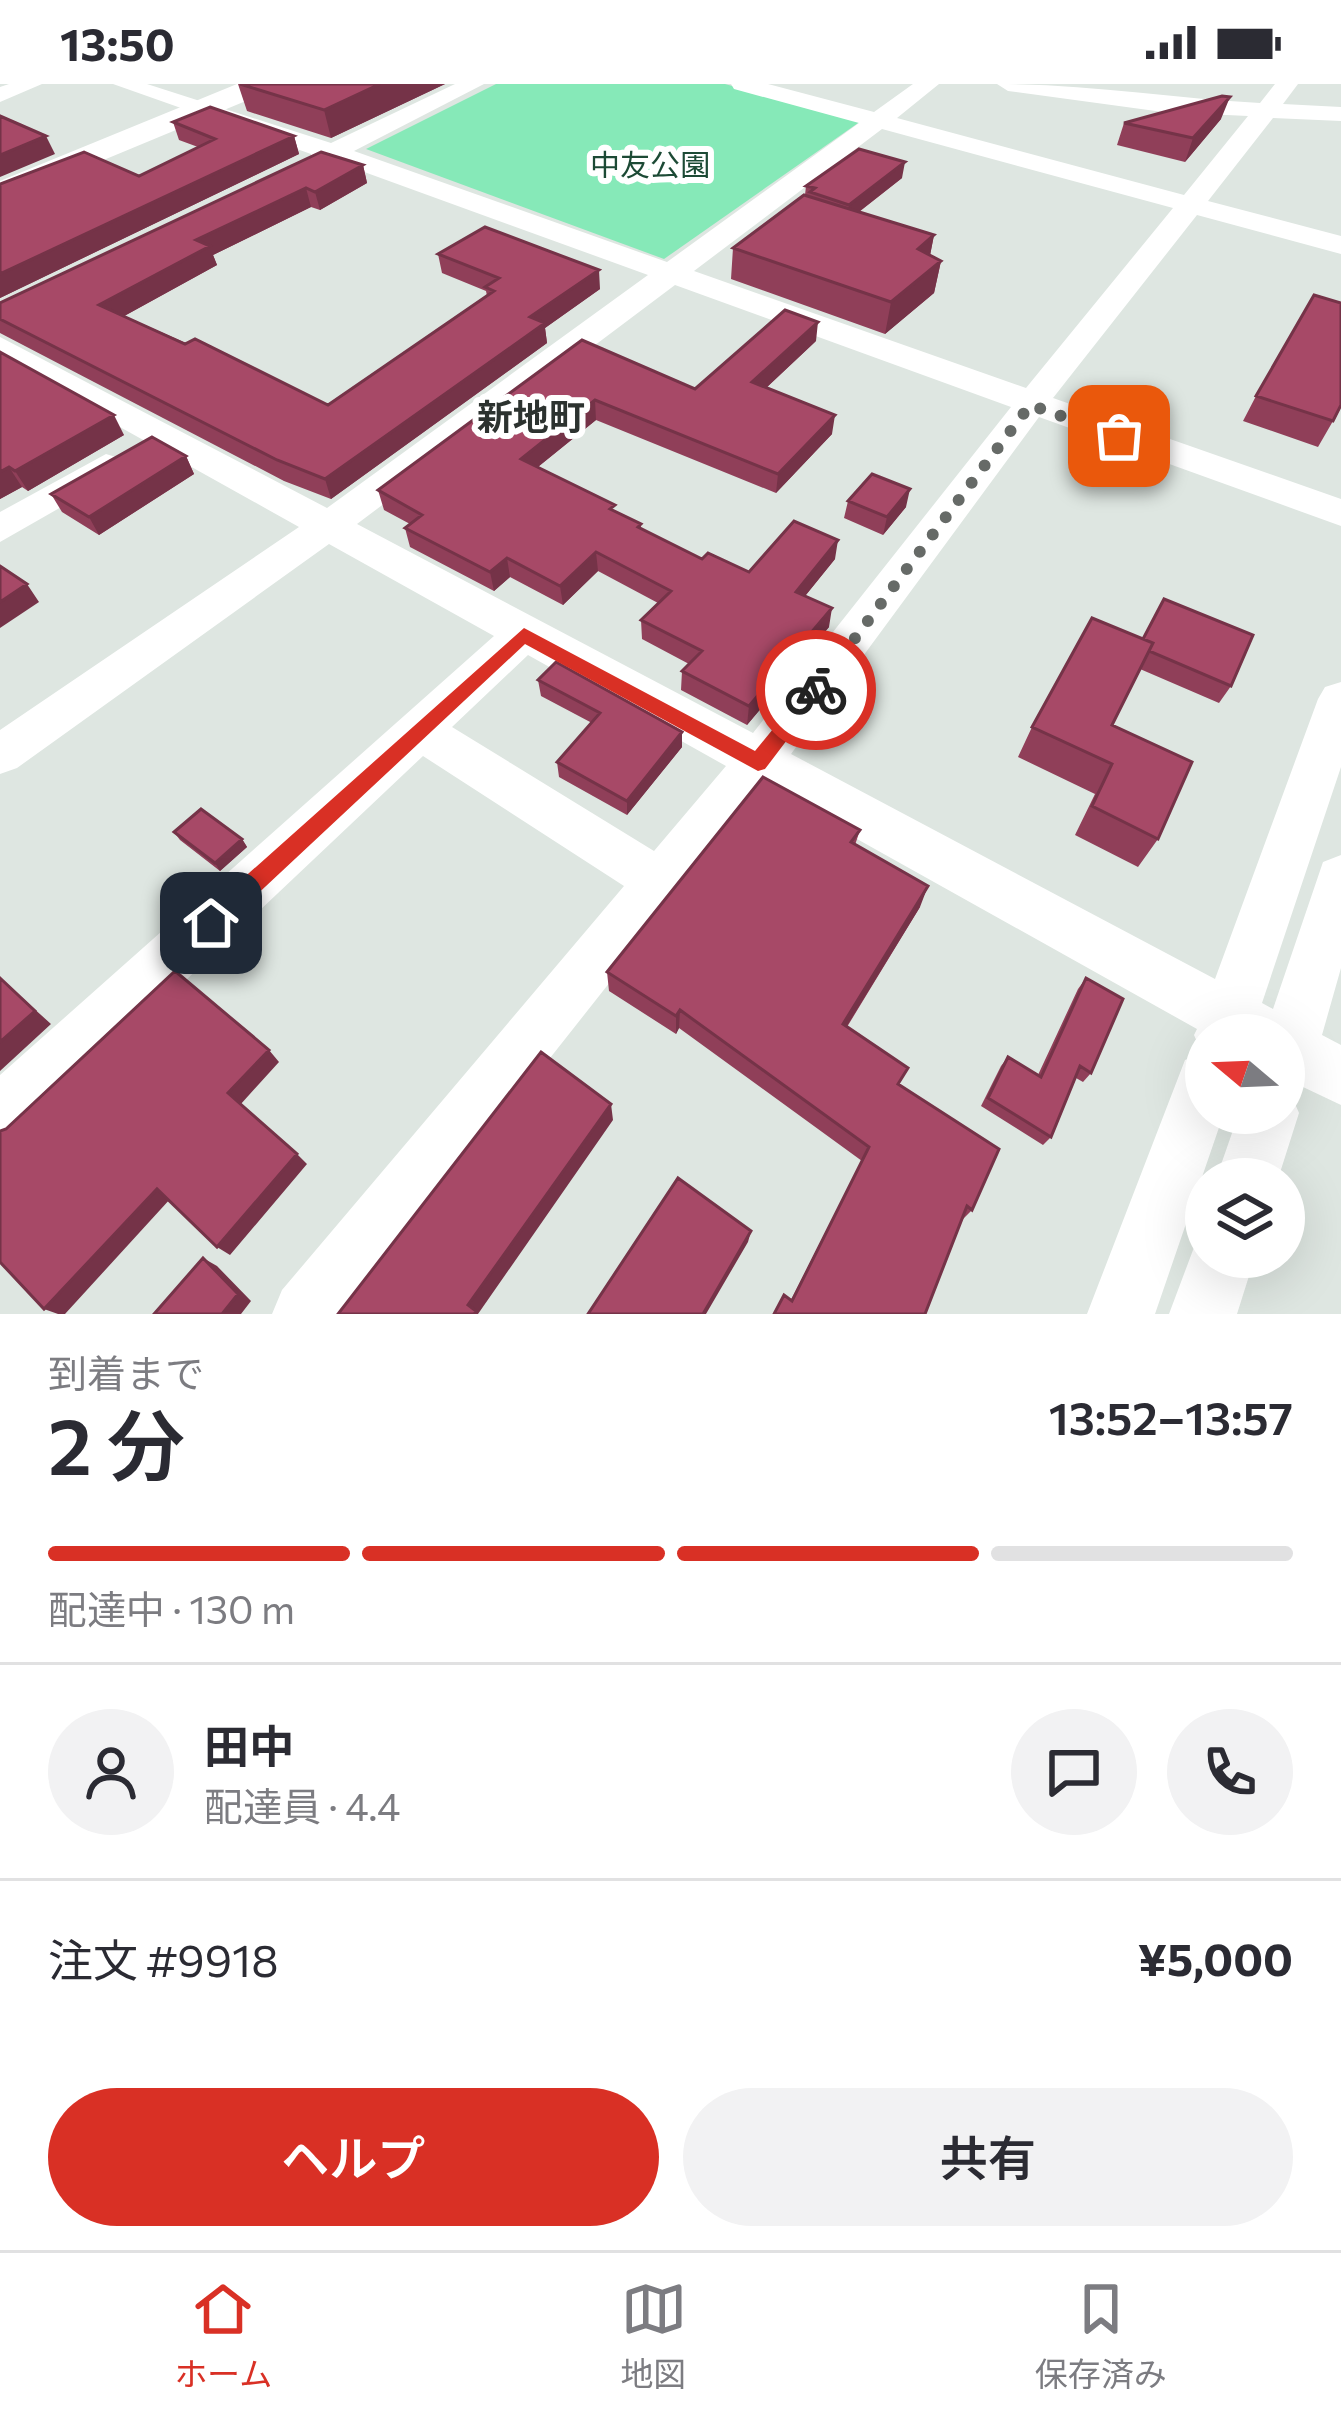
<!DOCTYPE html>
<html lang="ja">
<meta charset="utf-8">
<style>
:root{--surface:#fff;--page:#f2f2f3;--text:#2b2b33;--muted:#7c7c81;--line:#e1e1e2;--accent:#d93025}
body{margin:0;font-family:Commissioner,"Noto Sans JP",sans-serif;background:var(--page);color:var(--text);height:100vh;display:flex;flex-direction:column;font-size:45px;white-space:nowrap}
*{box-sizing:border-box;margin:0}
p{font-size:39px;color:var(--muted)}
.icon{flex:none;width:66px;height:66px;fill:none;stroke:currentColor;stroke-width:2;stroke-linecap:round;stroke-linejoin:round}
.map{position:relative;height:1230px;overflow:hidden}
.panel{display:flex;flex-direction:column;background:var(--surface);flex:1}
.panel>*{flex:none}
.needle{width:78px;rotate:289deg}
.fabs{position:absolute;left:1185px;top:930px;display:grid;gap:24px}
.fabs a{display:grid;place-items:center;width:120px;height:120px;border-radius:50%;background:var(--surface);box-shadow:0 12px 48px #0002;font-size:60px}
.pin{position:absolute;display:grid;place-items:center;width:102px;height:102px;color:#fff;margin:-51px;border-radius:24px;box-shadow:0 6px 18px #0006}
.courier{position:absolute;display:grid;place-items:center;width:120px;height:120px;margin:-60px;border:9px solid #d93025;border-radius:50%;background:#fff;color:#222;box-shadow:0 3px 15px #0007}
.overview em{font-style:normal;font-weight:600}
.overview div{display:flex;flex-direction:column-reverse}
.overview{display:flex;align-items:center;justify-content:space-between;height:204px;padding:0 48px}
h1{font-size:78px;font-weight:600;line-height:90px}
.bar{display:grid;grid-template-columns:repeat(4,1fr);gap:18px 12px;align-content:center;height:144px;padding:0 48px}
.bar i{height:15px;border-radius:9px;background:var(--line)}
.bar .current{background:var(--accent)}
.bar p{grid-column:span 4}
.line{display:flex;align-items:center;gap:30px;padding:0 48px;border-top:3px solid var(--line)}
.line div{flex:1}
.round{display:grid;place-items:center;flex:none;width:126px;height:126px;border-radius:63px;background:var(--page)}
.primary-button{display:flex;gap:24px;margin-top:auto;padding:24px 48px}
.primary-button a{flex:1;height:138px;border-radius:72px;background:var(--accent);color:#fff;font-size:48px;font-weight:600;line-height:138px;text-align:center}
.primary-button a+a{background:var(--page);color:var(--text)}
.status{display:flex;justify-content:space-between;align-items:center;height:84px;padding:0 60px;background:var(--surface);direction:ltr}
.status svg{height:33px;fill:currentColor}
.tab-bar{display:flex;justify-content:space-around;align-items:center;height:168px;border-top:3px solid var(--line);background:var(--surface);font-size:33px;color:var(--muted)}
.tab-bar a{display:grid;justify-items:center;gap:6px}
.tab-bar .current{color:var(--accent)}
.map>svg:first-child{display:block}
.green{fill:#86e9b8}
.lines{fill:none;stroke-linecap:round;stroke-linejoin:round}
.minor{fill:#fff;fill-rule:evenodd}
.major{fill:#fff;fill-rule:evenodd}
.wall{fill:#903f59}
.shaded-wall{fill:#753348}
.building{fill:#a74967;stroke:#753348;stroke-width:3}
.route{fill:#d93025}
.done{stroke:#666a67;stroke-width:12;stroke-dasharray:0 21.6}
.labels{text-anchor:middle;stroke-width:12;stroke-linejoin:round;paint-order:stroke}
.far-park-label{font-size:30px;fill:#1c4a35;stroke:#fff}
.far-quarter-label{font-size:36px;font-weight:bold;fill:#2c322f;stroke:#fff}
</style>
<div class="status"><b>13:50</b><svg viewBox="0 0 49 12"><path d="M0 12V9h3v3zM5 12V6h3v6zM10 12V3h3v9zM15 12V0h3v12zM26 1h20v11H26zM47 4h2v5h-2z"/></svg></div>
<div class="map">
<svg width="1341" height="1230" viewBox="0 0 1341 1230">
<rect width="100%" height="100%" fill="#dee6e1"/>
<!-- green -->
<path class="green" d="M496,0h229l136,37 -197,138 -298,-110z"/>
<g class="lines">
<!-- minor -->
<path class="minor" d="M9,0h33l-42,18v-15z
M113,0h34l184,59 124,-59h29l-130,67 313,111 192,-139 -125,-34 -3,-5h37l106,28 39,-28h26l-42,34 287,77 64,-79 -85,-4 -155,-21 -11,-7c88,0 175,14 263,19l15,-19h23l-15,20 58,3v14l-68,-3 -65,83 133,35v18l-144,-39 -144,183 288,101v27l-302,-109 -248,337 424,225 103,-280 7,-12 16,-5v85l-79,236 11,6 50,-147 18,-7v113l-19,67 19,10v60l-38,-18 -13,5 9,21 -21,66h-62l23,-66h45v-78h-78v78h18l-69,201h-68l98,-254 17,-7 -8,-18 3,-6 -433,-242 -416,527h-76l10,-24 342,-404 -201,-130 -402,380 -21,9v-70l494,-439 -165,-92 -312,224 -17,6v-44l299,-203 -299,-167v-23l327,171 321,-233 -314,-114 -22,2 -1,-9zM882,45l291,79 -147,180 -332,-117zM675,201l336,122 -258,326 -396,-209zM528,571l198,111 -72,85 -202,-124z
M106,370l13,4 5,8 -5,8 -119,68v-30z
M1206,1147v26h49l-18,57h-68l30,-80z"/>
<!-- major -->
<path class="major" d="M237,0h40l-5,6 -272,113v-22z"/>
</g>
<!-- wall -->
<path class="wall" d="M238,0h207l-114,54 -84,-27z
M1221,35l-36,43 -68,-17 7,-22z
M173,38l121,14 5,18 -299,144v-113l139,-9 59,-29 -19,-7z
M363,81l4,18 -47,27 -9,-3 -98,48 4,10 -93,51 204,89 159,-109 -1,-5 -44,-18 -4,-19 162,35 -55,39 2,15 -216,156 -47,-18 -284,-148v-30z
M902,94l-43,34 75,23 -4,20 11,6 -7,32 -49,41 -154,-55 2,-31 72,-53 1,-9z
M582,256l113,49 121,-48 -50,47 66,46 -56,59 -180,-73 -58,47 78,45 25,12v5l61,30 47,13 86,-13 -30,37 24,31 -82,98 -66,-35 1,-19 7,-7 -47,-25 -1,-19 17,-17 -60,-32 -35,34 -53,-28 -16,14 -84,-44 -5,-19 5,-4 -26,-14 -6,-20z
M0,268l124,83 -96,56 -6,-4 -22,12z
M1256,312l77,25 -15,26 -75,-26z
M186,372l8,18 -95,61 -37,-23 -11,-18z
M848,417l58,6 -23,28 -39,-17z
M1092,534l139,68 -12,17 -79,-34 -28,56 46,114 -20,28 -63,-32 20,-41 -77,-37 14,-30z
M538,596l144,67 -55,68 -68,-38 -2,-15 35,-39 -51,-27z
M860,746l-5,15 65,62 -73,120 52,57 73,126 -11,11 -170,79 71,-139 -183,-133 -3,6 -67,-43 -2,-19z
M174,748l68,7 5,8 -27,24 -40,-31z
M1086,894l5,95 -8,9 -7,-4 -25,59 -8,8 -62,-39 20,-40 7,-9 30,18 40,-86z"/>
<!-- shaded-wall -->
<path class="shaded-wall" d="M380,0h65l-114,54 -7,-28z
M1230,13l-9,22 -36,43 8,-24z
M46,52l9,18 -55,23v-22z
M294,52l5,18 -299,144v-24z
M905,78l-3,16 -55,43 2,-16z
M363,81l4,18 -47,27 -5,-18z
M306,104l5,19 -98,48 4,10 -109,60 -9,-20 97,-65z
M934,151l-6,31 -10,-17z
M941,177l-7,32 -49,41 6,-32z
M599,186l1,19 -55,39 2,15 -216,156 -6,-20 205,-162z
M818,238l-2,19 -65,61 1,-20z
M595,316l1,20 -72,58 -3,-19z
M114,331l10,20 -96,56 -13,-20z
M835,331l-3,19 -56,59 2,-19z
M186,372l8,18 -95,61 -10,-18z
M9,383l13,20 -22,12v-27z
M910,405l-4,18 -23,28 4,-18z
M838,456l-3,19 -42,52 3,-19z
M596,468l2,19 -35,34 -3,-19z
M507,474l3,19 -16,14 -4,-19z
M27,500l12,18 -39,26v-26z
M832,524l-3,19 -82,98 2,-19z
M682,648v15l-55,68v-14z
M242,755l5,8 -27,24 -5,-8z
M928,802l-8,21 -83,135 6,-18z
M0,894l51,46 -51,47z
M680,926l-1,18 -3,6v-18z
M269,966l10,12 -39,43 -12,-12z
M611,1020l2,16 -135,194h-4l-6,-9z
M297,1070l10,10 -77,91 -13,-8z
M157,1105l14,9 -106,116h-7l-14,-5z
M751,1147l-3,11 -42,72h-3z
M203,1174l14,8 34,35 -10,13h-19z"/>
<!-- building -->
<path class="building" d="M240,0h140l-56,26z
M1222,12l8,1 -37,41 -69,-15z
M210,23l84,29 -294,138v-90l84,-32 55,24 76,-37 -42,-17z
M0,32l46,20 -46,19z
M859,65l46,13 -56,43 -39,-13 5,-4 -9,-2z
M321,68l42,13 -48,27 -9,-4 -110,52 14,6 -111,59 86,39 10,-5 133,66 166,-114 -9,-4 14,-9 -61,-24 47,-27 114,43 -69,47 15,6 -220,156 -48,-19 -277,-141v-16z
M804,111l130,40 -16,14 23,12 -50,41 -158,-54z
M1314,211l27,8v102l-8,16 -77,-25z
M785,226l33,12 -66,60 83,33 -57,59 -183,-74 -74,59 94,46 -5,4 31,15 -3,3 64,32 6,-6 41,19 45,-51 44,19 -42,52 36,16 -83,98 -67,-35 20,-20 -61,-31 30,-29 -75,-39 -36,34 -53,-28 -17,14 -85,-44 17,-13 -44,-25 204,-150 113,49z
M0,268l114,63 -99,56 -6,-4 -9,5z
M152,353l34,19 -97,61 -38,-23z
M872,390l38,15 -23,28 -39,-16z
M0,482l27,18 -27,18z
M1164,515l89,36 -22,51 -82,-35 4,-8 -10,-4z
M1092,534l61,25 -41,82 80,37 -34,77 -66,-33 20,-42 -80,-37z
M556,578l126,70 -55,69 -70,-39 43,-49 -62,-33z
M763,693l97,53 -9,12 77,44 -85,138 65,44 -10,16 101,65 -27,61 -5,-4 -42,108h-151l10,-19 8,6 77,-154 -189,-137 -4,6 -69,-44z
M201,725l41,30 -27,24 -41,-31z
M175,887l94,79 -41,43 69,61 -80,93 -60,-58 -113,120 -44,-47v-131l6,-2z
M0,894l35,33 -35,31z
M1086,894l37,21 -32,74 -11,-7 -29,71 -63,-39 20,-41 33,20z
M541,968l70,52 -143,201 8,6 -2,3h-136z
M678,1094l73,53 -48,83h-115z
M203,1174l35,36 -16,20h-68z"/>
<!-- route -->
<path class="route" d="M524,544l231,123 54,-66h14l2,5 -60,79 -7,2 -233,-127 -306,286h-17v-15z"/>
<g class="lines">
<!-- done -->
<path class="done" d="M816,606l214,-285 89,31"/>
</g>
<g class="labels">
<!-- far-park labels -->
<g class="far-park-label">
<text x="650" y="92">中友公園</text>
</g>
<!-- far-quarter labels -->
<g class="far-quarter-label">
<text x="531" y="346">新地町</text>
</g>
</g>
</svg>
<div class="fabs">
<a><svg class="needle" viewBox="-14 -14 28 28"><path d="M0-13l5 13h-10z" fill="#e53935"/><path d="M0 13l5-13h-10z" fill="#7c7c81"/></svg></a>
<a><svg class="icon" aria-label="layers" viewBox="0 0 24 24"><path d="M12 4l9 5-9 5-9-5zM3 14l9 5 9-5"/></svg></a>
</div>
<div class="pin" style="left:1119px;top:352px;background:#ea580c"><svg class="icon" aria-label="bag" viewBox="0 0 24 24"><path d="M5 8h14l-1 12H6zM9 8a3 3 0 0 1 6 0"/></svg></div>
<div class="pin" style="left:211px;top:839px;background:#1f2937"><svg class="icon" aria-label="home" viewBox="0 0 24 24"><path d="M3 11l9-7 9 7M6 9v11h12V9"/></svg></div>
<div class="courier" style="left:816px;top:606px"><svg class="icon" aria-label="bike" viewBox="0 0 24 24"><circle cx="6" cy="16" r="4"/><circle cx="18" cy="16" r="4"/><path d="M6 16l4-8h5l3 8M10 8l3 8H6M13 5h3"/></svg></div>
</div>
<section class="panel">
<div class="overview"><div><h1>2 分</h1><p>到着まで</p></div><em>13:52–13:57</em></div>
<div class="bar"><i class="current"></i><i class="current"></i><i class="current"></i><i></i><p>配達中 · 130 m</p></div>
<div class="line" style="height:216px"><a class="round"><svg class="icon" aria-label="person" viewBox="0 0 24 24"><circle cx="12" cy="8" r="4"/><path d="M4 21q1-7 8-7t8 7"/></svg></a><div><b>田中</b><p>配達員 · 4.4</p></div><a class="round"><svg class="icon" aria-label="chat" viewBox="0 0 24 24"><path d="M4 5h16v11H9l-5 4z"/></svg></a><a class="round"><svg class="icon" aria-label="phone" viewBox="0 0 24 24"><path d="M5 4h4l2 5-3 2q2 4 5 5l2-3 5 2v4C11 20 4 13 5 4z"/></svg></a></div>
<div class="line" style="height:156px"><div>注文 #9918</div><b>¥5,000</b></div>
<div class="primary-button"><a>ヘルプ</a><a>共有</a></div>
</section>
<nav class="tab-bar">
<a class="current"><svg class="icon" aria-label="home" viewBox="0 0 24 24"><path d="M3 11l9-7 9 7M6 9v11h12V9"/></svg>ホーム</a>
<a><svg class="icon" aria-label="map" viewBox="0 0 24 24"><path d="M3 6l6-2 6 2 6-2v14l-6 2-6-2-6 2zM9 4v14M15 6v14"/></svg>地図</a>
<a><svg class="icon" aria-label="saved" viewBox="0 0 24 24"><path d="M7 4h10v16l-5-4-5 4z"/></svg>保存済み</a>
</nav>
